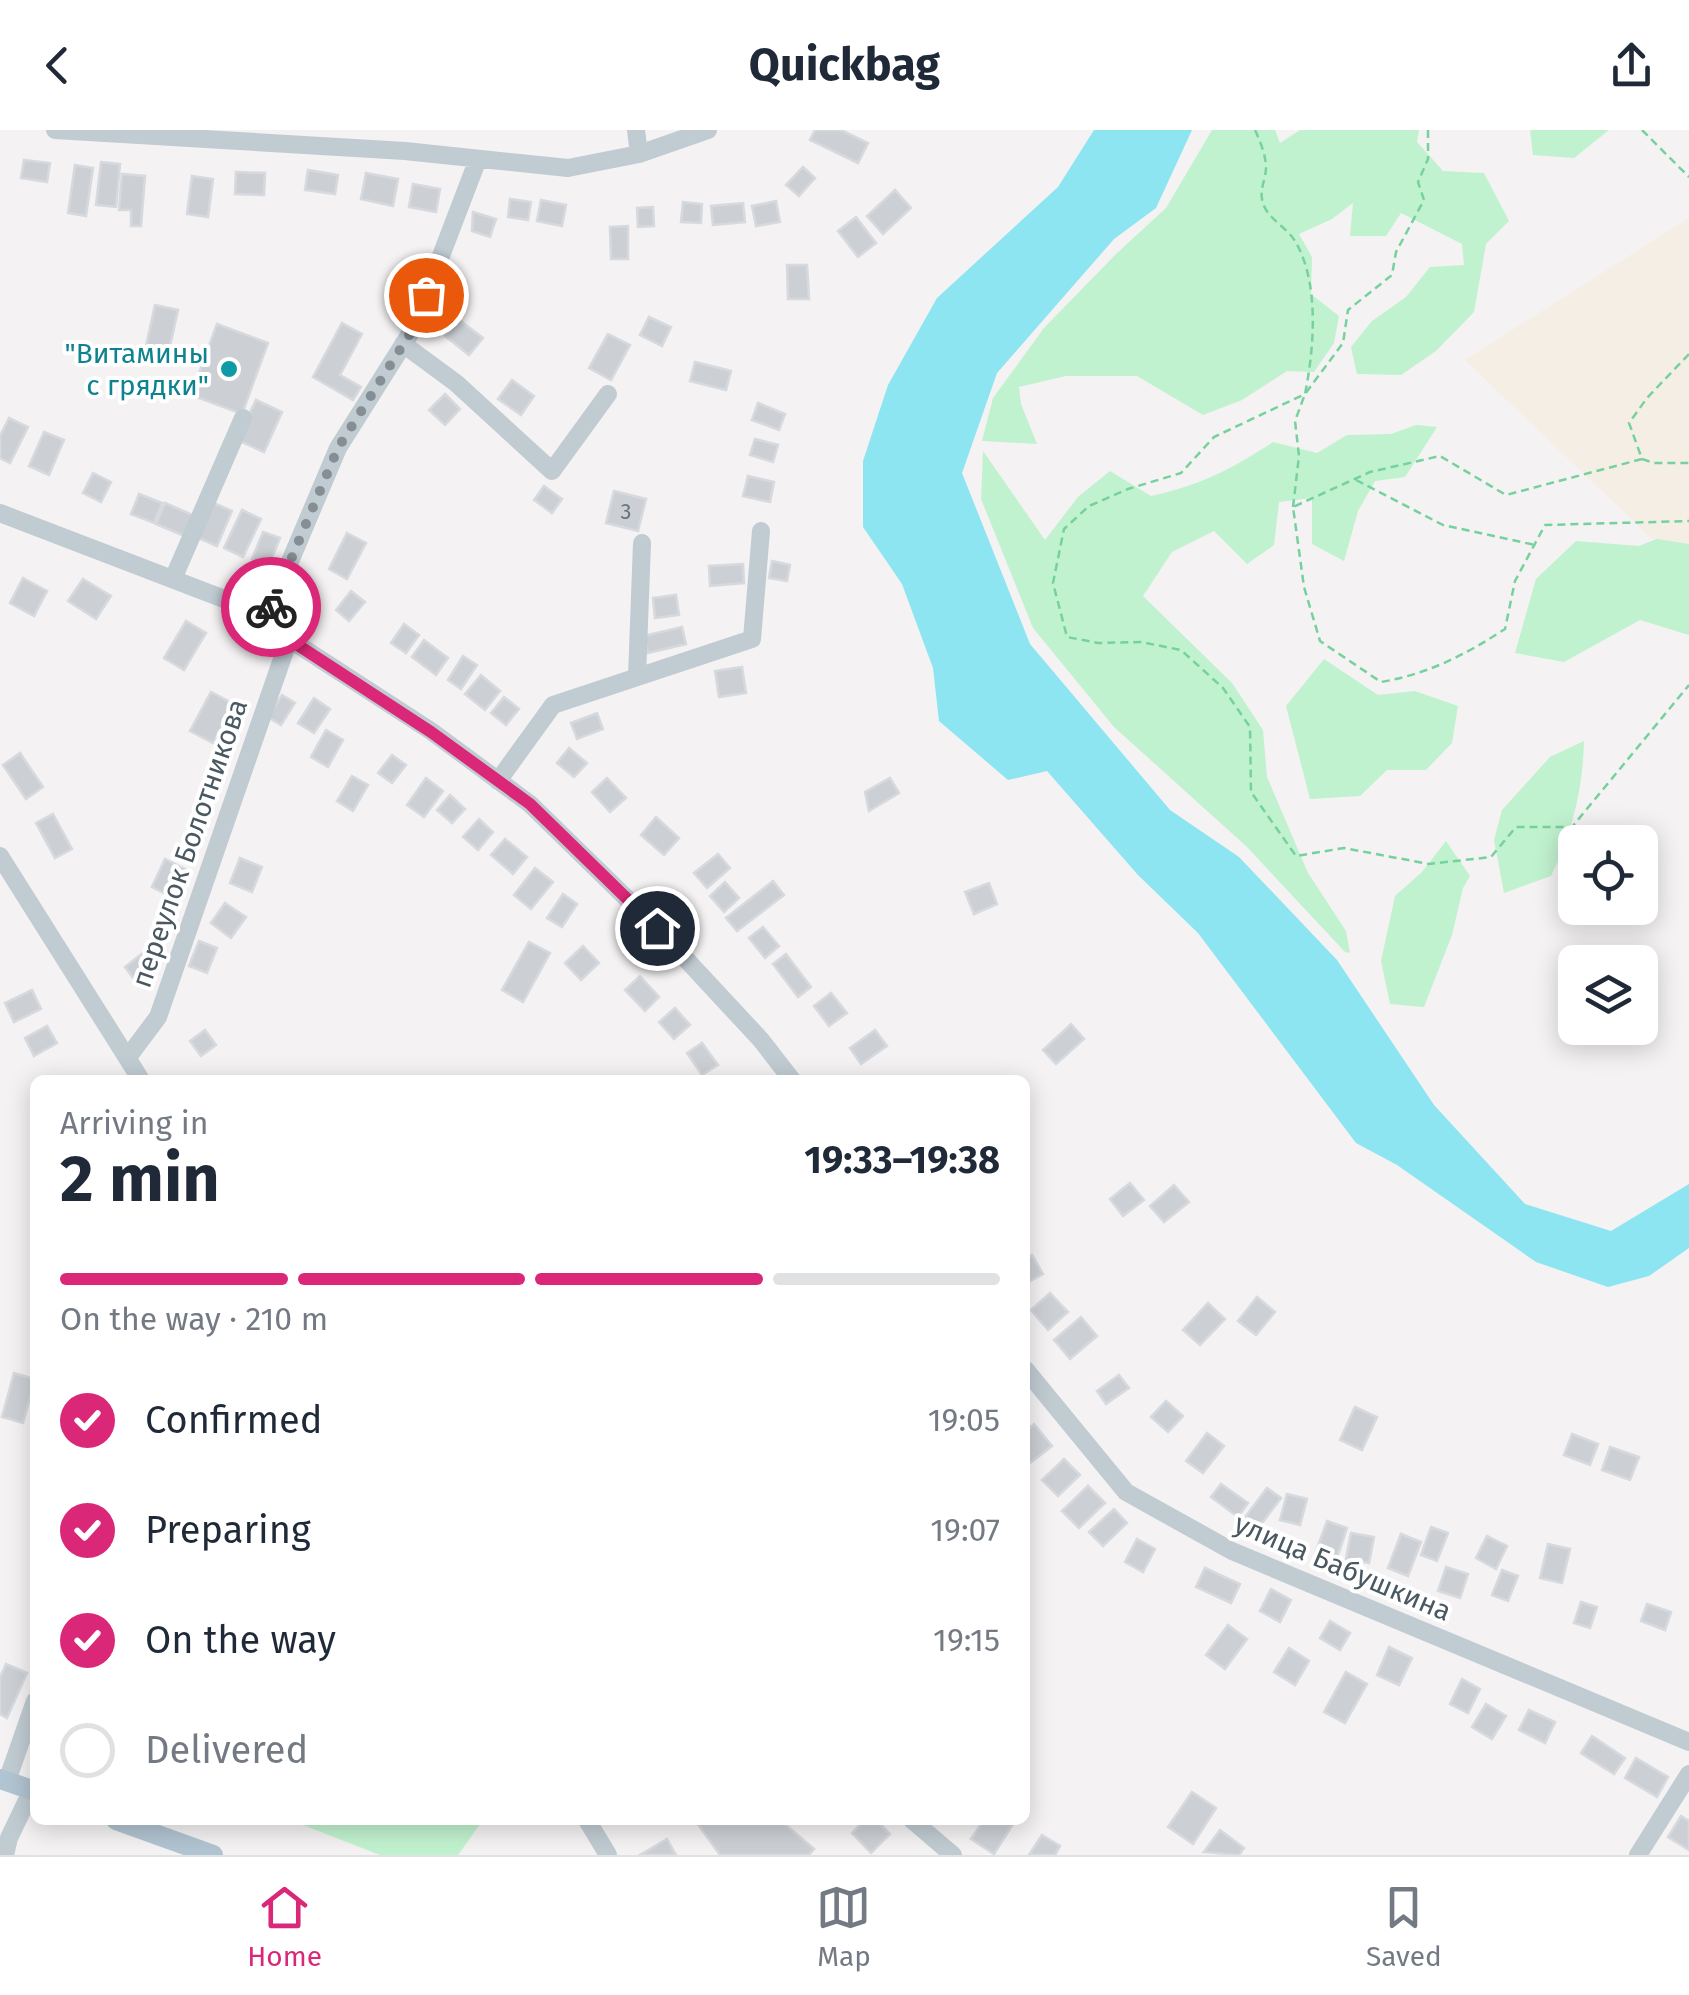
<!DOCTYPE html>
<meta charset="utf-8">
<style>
:root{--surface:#fff;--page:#f6f6f7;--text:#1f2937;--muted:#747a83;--line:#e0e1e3;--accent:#db2777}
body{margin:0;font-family:"Fira Sans",sans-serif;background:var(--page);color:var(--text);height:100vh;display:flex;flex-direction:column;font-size:38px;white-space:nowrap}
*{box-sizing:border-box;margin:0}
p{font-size:32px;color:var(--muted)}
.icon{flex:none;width:55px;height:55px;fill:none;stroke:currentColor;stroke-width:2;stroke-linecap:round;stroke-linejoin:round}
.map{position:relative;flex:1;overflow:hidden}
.drawer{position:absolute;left:30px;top:945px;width:1000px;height:750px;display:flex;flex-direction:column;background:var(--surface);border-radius:15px;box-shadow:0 5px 25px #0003}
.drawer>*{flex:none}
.controls{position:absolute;left:1558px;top:695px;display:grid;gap:20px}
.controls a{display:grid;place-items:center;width:100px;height:100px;border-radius:15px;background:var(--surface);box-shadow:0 5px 25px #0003;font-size:50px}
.pin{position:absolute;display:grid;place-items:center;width:85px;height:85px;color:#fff;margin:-42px;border:5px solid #fff;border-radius:50%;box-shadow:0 2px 10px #0007}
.courier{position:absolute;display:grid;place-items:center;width:100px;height:100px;margin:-50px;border:8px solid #db2777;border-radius:50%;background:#fff;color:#222;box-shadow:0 2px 12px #0007}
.summary em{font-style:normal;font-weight:700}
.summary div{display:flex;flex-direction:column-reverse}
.summary{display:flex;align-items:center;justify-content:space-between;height:170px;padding:0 30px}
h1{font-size:65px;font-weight:700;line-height:75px}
.bar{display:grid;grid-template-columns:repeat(4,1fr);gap:15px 10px;align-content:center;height:120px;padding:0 30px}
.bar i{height:12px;border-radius:8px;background:var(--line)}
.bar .selected{background:var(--accent)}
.bar p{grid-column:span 4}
ol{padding:0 30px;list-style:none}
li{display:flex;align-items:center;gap:30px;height:110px}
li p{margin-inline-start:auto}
li .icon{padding:10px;border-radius:50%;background:var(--accent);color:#fff;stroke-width:4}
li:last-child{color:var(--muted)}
li i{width:55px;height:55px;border:5px solid var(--line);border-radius:50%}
header{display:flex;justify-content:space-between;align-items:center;height:130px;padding:0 30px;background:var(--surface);font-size:45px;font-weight:700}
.menu{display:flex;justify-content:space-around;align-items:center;height:140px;border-top:2px solid var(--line);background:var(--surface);font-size:28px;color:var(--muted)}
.menu a{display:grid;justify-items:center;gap:5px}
.menu .selected{color:var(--accent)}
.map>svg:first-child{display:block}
.green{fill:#c1f2cf}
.sand{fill:#f5eee4}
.water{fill:#8ce5f1}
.building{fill:#ccd0d5;stroke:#d6d9de;stroke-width:2.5}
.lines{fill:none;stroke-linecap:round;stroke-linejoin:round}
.path{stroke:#76d29c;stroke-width:2.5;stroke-dasharray:8 5;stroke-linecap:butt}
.minor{stroke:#c0cbd2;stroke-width:18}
.major{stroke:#b1c4d1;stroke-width:20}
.done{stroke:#858e94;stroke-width:10;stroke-dasharray:0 18}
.route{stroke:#db2777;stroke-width:12}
.culture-dot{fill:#0f9aa8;stroke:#fff;stroke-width:4}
.labels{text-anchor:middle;stroke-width:8;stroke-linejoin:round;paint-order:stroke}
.number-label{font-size:22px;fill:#6a767e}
.culture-label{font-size:28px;fill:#0d838f;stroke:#fff;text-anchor:end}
.street-label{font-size:28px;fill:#495861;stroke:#fff}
</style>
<header><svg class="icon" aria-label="back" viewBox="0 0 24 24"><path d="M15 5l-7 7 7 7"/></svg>Quickbag<svg class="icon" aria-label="share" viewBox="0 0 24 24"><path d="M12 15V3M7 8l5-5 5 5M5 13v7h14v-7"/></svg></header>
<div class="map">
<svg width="1689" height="1725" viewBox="0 0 1689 1725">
<rect width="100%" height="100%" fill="#f4f2f2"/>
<!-- green -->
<path class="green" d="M1212,0h63l5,13 20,-13h119l-2,12 26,29 41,2 25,48 -23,23 -12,68 -38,39 -35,24 -44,-1 -6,-27 21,-26 34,-24 24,-30 34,-2 -2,-21 -61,-31 -15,23h-36l3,-33 -21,16 -33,15 13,23 -1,37 28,22 -5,27 -20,29 -27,-1 -45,29 -39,15 -66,-39h-71l-47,11 2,17 16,40 -55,-3 11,-43 51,-70 72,-74 50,-46z
M1530,0h79l-35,28 -41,-3z
M1416,295l21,2 -32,50 -30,4 -17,30 -14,50 -32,-17v-46l-33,4 -5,43 -27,19 -33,-33 -42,21 -29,44 89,87 31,47 4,47 41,96 38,58 4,22 -5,-1 -99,-106 -132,-119 -81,-99 -52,-129 2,-48 62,89 33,-43 32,-26 41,25c49,-11 79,-26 122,-54l44,11 30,-18 44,-1z
M1689,396v109l-49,-15 -76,42 -49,-9 21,-74 40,-38 63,5z
M1324,529l54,36 37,-4 43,15 -6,37 -26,27h-39l-27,26 -50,3 -24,-93z
M1584,611c-1,48 -12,92 -33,135l-47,17 -10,-53 8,-30 48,-53z
M1446,711l24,35 -7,12 -11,47 -28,72 -34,-3 -9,-43 14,-65 27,-24z
M290,1690h193l-25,35h-78z"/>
<!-- sand -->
<path class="sand" d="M1689,88v326l-38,-6 -186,-178z"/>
<!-- water -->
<path class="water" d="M1094,0h98l-36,78 -42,31 -117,134 -35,100 68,171 140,166 69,47 98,103 97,145 91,99 86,27 78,-47v64l-40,28 -41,11 -72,-25 -139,-97 -41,-22 -158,-210 -60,-58 -91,-104 -39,9 -69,-59 -6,-53 -31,-84 -39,-57v-66l25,-76 49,-87 121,-111z"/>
<!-- building -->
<path class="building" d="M815,0h26l27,13 -10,20 -48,-23z
M24,30l26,3 -3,19 -26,-4z
M101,32l19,2 -4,43 -20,-2z
M75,35l18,3 -7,48 -18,-3z
M803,37l12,11 -16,18 -13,-11z
M308,40l30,5 -3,19 -30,-4z
M236,42l29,1 -1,22 -29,-1z
M366,43l32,6 -5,27 -32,-7z
M122,44l23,2 -4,50h-10v-16h-12z
M192,46l21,3 -5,38 -21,-3z
M413,54l27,5 -4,23 -27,-5z
M895,60l16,18 -28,26 -16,-18z
M510,69l21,3 -3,18 -20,-3z
M541,70l25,5 -4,21 -25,-5z
M776,71l4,21 -24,4 -4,-20z
M683,72l19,2 -1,19 -20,-1z
M743,73l2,19 -32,3 -2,-19z
M653,77l1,19 -16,1 -1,-19z
M473,82l23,7 -6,18 -18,-6z
M856,87l20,26 -18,14 -20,-26z
M628,96v33h-17l-1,-32z
M787,135h20l2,34h-21z
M155,175l23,5 -9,41 -23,-5z
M649,187l22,10 -9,19 -22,-11z
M458,189l25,19 -14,17 -24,-19z
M342,193l20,11 -22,41 21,12 -8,13 -40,-23z
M217,194l51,19 -26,71 -51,-19z
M608,204l22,11 -19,35 -22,-12z
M695,232l36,9 -5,19 -36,-9z
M512,250l22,16 -13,19 -23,-16z
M445,264l15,15 -15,16 -16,-15z
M256,270l26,12 -18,40 -27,-12z
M758,273l27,11 -6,16 -27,-10z
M9,288l19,9 -18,36 -10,-5v-22z
M44,302l20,8 -15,35 -20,-9z
M755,309l23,6 -5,17 -23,-7z
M93,343l18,9 -10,20 -18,-9z
M748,346l26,6 -4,20 -27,-6z
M544,356l18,13 -10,14 -18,-13z
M614,361l32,8 -8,32 -32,-8z
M139,364l23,9 -8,20 -23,-9z
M209,371l23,10 -15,35 -23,-10z
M165,373l30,13 -8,21 -31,-13z
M242,380l19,9 -18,38 -19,-9z
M263,402l17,6 -11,27 -17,-6z
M347,403l19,10 -19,36 -18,-10z
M772,431l18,4 -3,16 -18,-3z
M743,434l1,19 -34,3 -1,-20z
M23,448l24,13 -13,25 -24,-13z
M83,449l28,17 -15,23 -28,-18z
M351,461l14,11 -16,19 -13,-11z
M676,465l3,20 -24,3 -2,-20z
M186,491l20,12 -22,37 -20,-12z
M404,494l15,11 -13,18 -15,-10z
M682,497l4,17 -38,9 -4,-17z
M424,510l24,18 -12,17 -24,-18z
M463,526l14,9 -16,24 -13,-9z
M742,537l4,26 -27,4 -4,-26z
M481,545l19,16 -15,19 -20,-16z
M211,562l23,12 -21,39 -23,-12z
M282,565l13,8 -14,22 -13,-8z
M504,567l15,12 -13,16 -15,-12z
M314,568l16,11 -16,24 -16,-10z
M597,583l6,16 -26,10 -6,-16z
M326,600l17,10 -15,27 -17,-10z
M569,618l18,15 -13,14 -17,-14z
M20,623l23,34 -17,12 -23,-34z
M392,625l14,10 -14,18 -14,-10z
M352,646l16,9 -15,26 -16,-10z
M426,648l17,13 -19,26 -17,-12z
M607,648l19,20 -16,14 -18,-20z
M890,648l9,15 -30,18 -4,-19z
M450,665l15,14 -13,14 -15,-13z
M53,684l19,35 -17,9 -19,-35z
M656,687l23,21 -15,17 -23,-20z
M479,689l14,13 -15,18 -15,-13z
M505,709l22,18 -14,17 -22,-19z
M718,724l12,14 -23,20 -13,-15z
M240,728l22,9 -10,25 -22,-9z
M165,729l20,10 -13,28 -20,-10z
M535,738l18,14 -22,27 -17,-14z
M773,751l11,14 -47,36 -11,-13z
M725,752l14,16 -15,14 -14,-16z
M989,753l8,21 -23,10 -9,-22z
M563,764l14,10 -15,23 -15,-9z
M225,773l21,14 -15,21 -20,-15z
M763,797l16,19 -14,12 -16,-20z
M199,811l18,7 -10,25 -18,-7z
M529,812l21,11 -27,49 -21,-12z
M583,816l16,17 -18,17 -16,-17z
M144,822l12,15 -20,15 -11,-15z
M786,824l25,33 -13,10 -25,-33z
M640,846l19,21 -14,14 -20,-21z
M32,860l9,19 -27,13 -9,-19z
M831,863l16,20 -18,13 -15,-20z
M675,878l15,17 -16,14 -15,-17z
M1071,894l13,15 -28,25 -13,-14z
M47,896l10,17 -23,13 -9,-18z
M205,900l11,15 -15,11 -11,-15z
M875,900l12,16 -26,18 -11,-16z
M702,913l16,22 -16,10 -15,-22z
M1130,1053l14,17 -21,16 -13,-17z
M1174,1055l15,17 -25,20 -14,-16z
M1032,1125l11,19 -18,10v-25z
M1050,1163l18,19 -20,18 -17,-20z
M1257,1167l18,15 -19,23 -18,-14z
M1208,1173l17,16 -25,26 -17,-15z
M1081,1187l16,19 -27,23 -16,-19z
M14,1243l21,6 -12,44 -21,-6z
M1119,1245l10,13 -23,16 -9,-13z
M1166,1271l17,15 -15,16 -17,-15z
M1355,1277l22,10 -15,33 -22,-10z
M1034,1294l18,22 -22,17 -5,-6v-25z
M1207,1303l17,13 -21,27 -17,-12z
M1572,1304l26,10 -8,21 -26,-10z
M1610,1317l29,10 -9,23 -28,-10z
M1064,1329l16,16 -22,21 -16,-16z
M1221,1354l27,19 -10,14 -27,-20z
M1088,1356l17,17 -26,25 -17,-17z
M1267,1358l14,10 -25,33 -13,-11z
M1287,1364l20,5 -7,26 -20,-5z
M1114,1379l13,14 -24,23 -14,-14z
M1327,1391l20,7 -11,33 -21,-7z
M1431,1397l17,6 -11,28 -16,-6z
M1351,1403l23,4 -5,26 -23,-4z
M1401,1404l20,8 -13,34 -20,-8z
M1487,1406l20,10 -11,23 -20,-11z
M1137,1409l18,10 -12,23 -18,-10z
M1548,1414l22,5 -8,34 -22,-5z
M1446,1437l22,7 -8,24 -22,-7z
M1205,1438l35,16 -9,19 -35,-16z
M1502,1440l16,6 -10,25 -16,-6z
M1271,1459l20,11 -11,22 -20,-11z
M1581,1472l16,5 -7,21 -16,-5z
M1647,1474l24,8 -6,18 -24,-9z
M1330,1491l20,12 -10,17 -20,-12z
M1228,1495l19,14 -22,30 -19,-14z
M1389,1517l23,11 -13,27 -22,-10z
M1289,1518l20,13 -14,24 -21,-13z
M6,1534l21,9 -20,45 -7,-4v-36z
M1346,1542l21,12 -22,39 -21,-11z
M1462,1549l18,10 -12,24 -18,-9z
M1486,1574l20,12 -14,23 -20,-12z
M1529,1580l26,12 -10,21 -26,-13z
M1592,1606l33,22 -11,16 -33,-21z
M1636,1628l32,19 -11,20 -32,-19z
M1192,1662l24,16 -23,36 -25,-17z
M1681,1686l8,5v29l-21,-13z
M695,1690h85l34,29 -5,6h-89z
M865,1690h11l14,14 -19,19 -19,-20z
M984,1690l31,1 -21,33 -23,-15z
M1220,1700l24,18 -5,7 -35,-3z
M1042,1705l18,11 -5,9h-26z
M667,1709l9,16h-36z"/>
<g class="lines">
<!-- path -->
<path class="path" d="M1255,0c5,11 11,25 11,38 0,10 -6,20 -4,31 3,19 23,26 33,42 25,42 19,108 10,153l-91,43 -33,36 -53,16 -39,17 -25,23 -11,54 14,54 31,6 43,-1 40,8 42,38 27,39 1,65 45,64 48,-8 85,16 62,-7 25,-30h56l117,-142
M1642,0l47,47
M1689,224l-42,44 -18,25 13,36 -136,36 -66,-39 -70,16 -77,35 11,80 16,54 61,41c47,-8 84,-27 124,-53l10,-48 30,-56 144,-4
M1642,329l12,4h35
M1356,350l87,45 92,20
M1293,377l6,-51 -4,-35 10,-27 38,-51 5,-33 44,-35 4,-23 28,-52 -6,-18 10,-23v-29"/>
<!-- minor -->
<path class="minor" d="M55,0l350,21 163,17 71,-14 69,-24
M636,0l3,24
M403,214l53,39 96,88 56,-77
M0,383l232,89 199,129 99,73 127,124 104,112 31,40
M173,449l70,-161
M264,493l74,-175 75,-119 65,-170
M637,547l5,-134
M498,651l55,-76 199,-66 9,-108
M0,726l141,224
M128,927l30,-40 131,-378
M1025,1239l101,123 106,59 457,191
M7,1651l28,-80
M587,1690l21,35
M912,1690l41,35
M5,1725l4,-17 23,-48
M1638,1725l51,-81"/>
<!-- major -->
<path class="major" d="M0,1649l35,12
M116,1690l97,35"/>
</g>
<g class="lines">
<!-- done -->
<path class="done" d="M271,477l67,-159 75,-119 13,-34"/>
<!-- route -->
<path class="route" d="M271,477l-7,16 167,109 99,72 127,124"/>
</g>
<!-- markers -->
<circle class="culture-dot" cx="229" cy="239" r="10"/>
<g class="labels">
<!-- number labels -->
<g class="number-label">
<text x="626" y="389">3</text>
</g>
<!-- culture labels -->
<g class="culture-label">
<text x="209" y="233">"Витамины<tspan x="209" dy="32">с грядки"</tspan></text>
</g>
<!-- street labels -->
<g class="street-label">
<text transform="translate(189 713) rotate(-71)" y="10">переулок Болотникова</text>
<text transform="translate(1343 1437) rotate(23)" y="10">улица Бабушкина</text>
</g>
</g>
</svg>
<div class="controls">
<a><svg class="icon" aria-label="locate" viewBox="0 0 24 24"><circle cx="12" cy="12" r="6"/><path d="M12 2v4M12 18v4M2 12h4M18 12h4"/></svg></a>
<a><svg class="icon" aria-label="layers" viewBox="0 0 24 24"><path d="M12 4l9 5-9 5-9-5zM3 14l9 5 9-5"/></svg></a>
</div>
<div class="pin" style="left:426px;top:165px;background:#ea580c"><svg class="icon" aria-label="bag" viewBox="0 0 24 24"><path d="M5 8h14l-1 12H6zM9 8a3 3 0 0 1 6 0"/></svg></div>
<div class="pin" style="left:657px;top:798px;background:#1f2937"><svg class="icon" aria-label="home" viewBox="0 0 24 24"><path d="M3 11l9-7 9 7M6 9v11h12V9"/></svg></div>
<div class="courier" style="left:271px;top:477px"><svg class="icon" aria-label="bike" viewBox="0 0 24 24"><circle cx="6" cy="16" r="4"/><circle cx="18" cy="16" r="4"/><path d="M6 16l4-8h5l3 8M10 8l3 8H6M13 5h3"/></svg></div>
<section class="drawer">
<div class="summary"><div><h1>2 min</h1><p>Arriving in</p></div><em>19:33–19:38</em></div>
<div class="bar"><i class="selected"></i><i class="selected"></i><i class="selected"></i><i></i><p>On the way · 210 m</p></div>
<ol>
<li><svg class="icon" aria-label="check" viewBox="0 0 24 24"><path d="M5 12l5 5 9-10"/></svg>Confirmed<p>19:05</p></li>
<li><svg class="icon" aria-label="check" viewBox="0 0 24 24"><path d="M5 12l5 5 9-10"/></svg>Preparing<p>19:07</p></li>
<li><svg class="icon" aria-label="check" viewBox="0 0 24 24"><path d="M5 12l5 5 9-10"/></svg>On the way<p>19:15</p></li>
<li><i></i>Delivered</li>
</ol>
</section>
</div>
<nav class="menu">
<a class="selected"><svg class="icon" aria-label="home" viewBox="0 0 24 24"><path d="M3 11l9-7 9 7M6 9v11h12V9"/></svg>Home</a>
<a><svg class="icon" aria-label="map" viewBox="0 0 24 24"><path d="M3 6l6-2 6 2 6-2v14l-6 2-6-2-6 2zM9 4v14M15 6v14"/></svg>Map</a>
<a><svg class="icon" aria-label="saved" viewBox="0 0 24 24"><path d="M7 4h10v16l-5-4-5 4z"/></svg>Saved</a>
</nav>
